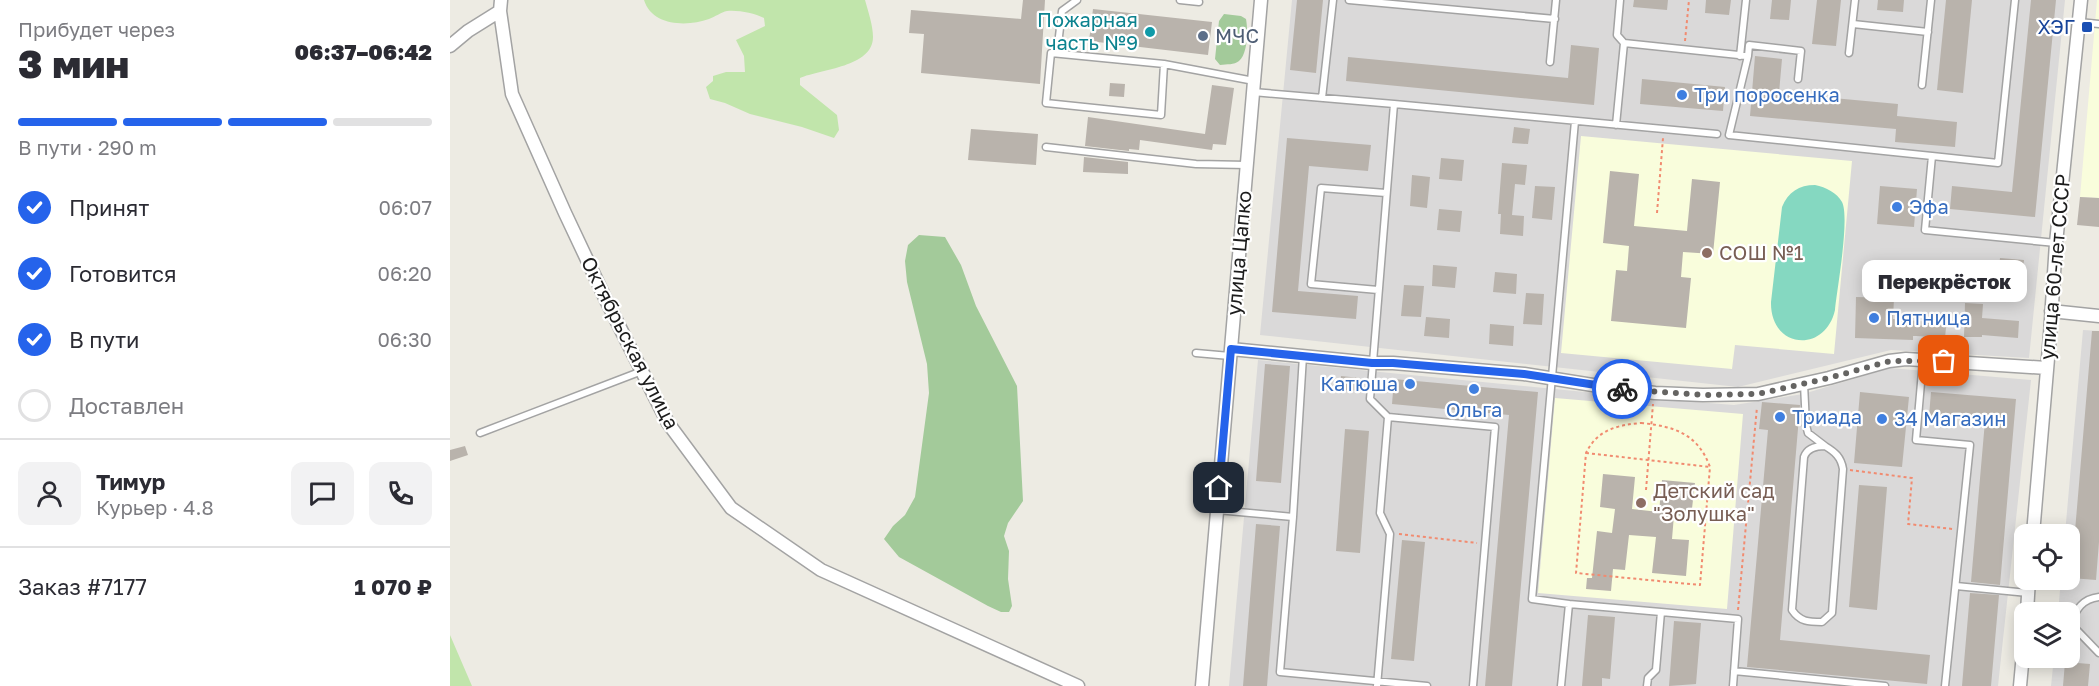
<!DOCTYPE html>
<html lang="ru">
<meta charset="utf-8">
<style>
:root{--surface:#fff;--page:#f2f2f3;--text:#2b2b33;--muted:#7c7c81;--line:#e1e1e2;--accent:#2563eb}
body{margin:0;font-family:"Golos Text",sans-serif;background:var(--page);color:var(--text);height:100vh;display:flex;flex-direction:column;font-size:22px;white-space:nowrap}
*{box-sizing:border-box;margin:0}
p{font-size:20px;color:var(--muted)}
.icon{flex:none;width:33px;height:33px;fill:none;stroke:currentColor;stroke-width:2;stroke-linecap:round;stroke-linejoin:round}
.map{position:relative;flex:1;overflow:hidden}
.panel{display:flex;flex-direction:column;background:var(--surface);width:450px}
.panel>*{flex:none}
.tools{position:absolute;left:1564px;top:524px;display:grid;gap:12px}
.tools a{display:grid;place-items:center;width:66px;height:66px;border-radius:12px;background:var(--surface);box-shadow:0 3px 15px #0003;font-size:30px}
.pin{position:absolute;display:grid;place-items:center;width:51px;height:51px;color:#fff;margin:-26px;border-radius:12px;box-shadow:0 3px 9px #0006}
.courier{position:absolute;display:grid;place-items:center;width:60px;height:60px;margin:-30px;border:4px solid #2563eb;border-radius:50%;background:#fff;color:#222;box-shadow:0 2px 8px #0007}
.bubble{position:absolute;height:42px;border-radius:12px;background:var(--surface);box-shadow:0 3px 15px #0003;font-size:20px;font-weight:800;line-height:42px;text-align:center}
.head em{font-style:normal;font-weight:800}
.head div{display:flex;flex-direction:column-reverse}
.head{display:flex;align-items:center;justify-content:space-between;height:102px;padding:0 18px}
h1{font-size:39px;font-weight:800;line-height:45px}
.bar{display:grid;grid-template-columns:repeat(4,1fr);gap:9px 6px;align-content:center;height:72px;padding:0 18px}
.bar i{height:8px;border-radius:4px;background:var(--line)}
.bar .selected{background:var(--accent)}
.bar p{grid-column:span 4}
.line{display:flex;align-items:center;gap:15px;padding:0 18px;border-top:2px solid var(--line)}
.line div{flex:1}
.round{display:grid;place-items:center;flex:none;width:63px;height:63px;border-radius:12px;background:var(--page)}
ol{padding:0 18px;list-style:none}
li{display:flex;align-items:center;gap:18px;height:66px}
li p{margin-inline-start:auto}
li .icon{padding:6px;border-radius:50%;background:var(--accent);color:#fff;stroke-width:4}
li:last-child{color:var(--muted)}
li i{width:33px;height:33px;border:3px solid var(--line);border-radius:50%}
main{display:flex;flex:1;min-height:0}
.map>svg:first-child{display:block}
.residential{fill:#dad9d9}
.education{fill:#f9fddc}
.grass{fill:#c1e5ab}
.forest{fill:#a3ca9a}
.pitch{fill:#85d8c1}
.building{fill:#b9b3ac}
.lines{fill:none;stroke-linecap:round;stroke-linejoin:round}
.lane-casing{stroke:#a3a3a3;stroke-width:9}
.street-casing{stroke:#a3a3a3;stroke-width:15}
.path{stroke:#f18b70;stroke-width:2;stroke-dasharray:3 3;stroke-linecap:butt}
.lane{stroke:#fff;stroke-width:6}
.street{stroke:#fff;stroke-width:12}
.done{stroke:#656462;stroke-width:6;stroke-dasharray:0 10.8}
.route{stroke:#2563eb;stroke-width:8}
.transit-dot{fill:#1a4fb4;stroke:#fff;stroke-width:2}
.culture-dot{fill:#0f9aa8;stroke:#fff;stroke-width:2}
.service-dot{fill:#5c6f8a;stroke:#fff;stroke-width:2}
.shop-dot{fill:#3f7fe0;stroke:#fff;stroke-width:2}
.education-dot{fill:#8d6e63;stroke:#fff;stroke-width:2}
.labels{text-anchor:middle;stroke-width:4.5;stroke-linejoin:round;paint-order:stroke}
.culture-label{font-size:20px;fill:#0d838f;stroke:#fff;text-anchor:end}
.transit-label{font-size:20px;fill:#164399;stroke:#fff;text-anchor:end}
.service-label{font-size:20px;fill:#4e5e75;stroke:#fff;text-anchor:start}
.shop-label{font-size:20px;fill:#366cbe;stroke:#fff;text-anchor:start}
.street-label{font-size:20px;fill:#1c1c1c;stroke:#fff}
.education-label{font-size:20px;fill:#785e54;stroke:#fff;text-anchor:start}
</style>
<main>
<section class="panel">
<div class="head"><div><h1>3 мин</h1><p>Прибудет через</p></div><em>06:37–06:42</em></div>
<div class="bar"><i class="selected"></i><i class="selected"></i><i class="selected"></i><i></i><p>В пути · 290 m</p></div>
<ol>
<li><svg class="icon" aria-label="check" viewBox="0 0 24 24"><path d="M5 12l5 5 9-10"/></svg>Принят<p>06:07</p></li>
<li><svg class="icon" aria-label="check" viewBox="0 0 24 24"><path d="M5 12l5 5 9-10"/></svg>Готовится<p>06:20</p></li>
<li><svg class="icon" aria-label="check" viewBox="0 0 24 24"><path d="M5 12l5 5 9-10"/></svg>В пути<p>06:30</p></li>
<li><i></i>Доставлен</li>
</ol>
<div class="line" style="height:108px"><a class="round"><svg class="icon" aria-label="person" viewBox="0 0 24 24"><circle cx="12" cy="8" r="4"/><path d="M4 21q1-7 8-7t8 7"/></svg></a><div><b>Тимур</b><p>Курьер · 4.8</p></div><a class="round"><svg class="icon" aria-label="chat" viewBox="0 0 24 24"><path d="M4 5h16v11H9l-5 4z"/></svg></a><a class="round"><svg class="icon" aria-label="phone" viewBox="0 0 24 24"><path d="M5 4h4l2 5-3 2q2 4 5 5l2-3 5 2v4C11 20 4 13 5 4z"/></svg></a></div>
<div class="line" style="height:78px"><div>Заказ #7177</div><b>1 070 ₽</b></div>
</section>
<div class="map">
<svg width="1649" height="686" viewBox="0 0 1649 686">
<rect width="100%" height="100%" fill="#edebe3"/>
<!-- residential -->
<path class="residential" d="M842,0h773l-36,358 -138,-8 -153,37 -478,-52z
M1633,330l16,1v355h-48l3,-29h16v-45h-12l3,-33h9v-45h-5z
M808,360l388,38 88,7 69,-11 87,-26 141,12 -33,306h-769z"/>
<!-- education -->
<path class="education" d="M1647,0h2v198l-19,-1z
M1131,136l271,25 -18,193 -99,-9 -3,24 -171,-16z
M1105,398l188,16 -16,195 -189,-16z"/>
<!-- grass -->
<path class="grass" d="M194,0h221c3,11 8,25 8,37 0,30 -52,32 -73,41v7l37,30 2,15 -5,8 -32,-11 -52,-13 -25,-11 -15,-4 -4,-12 7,-6v-5l13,-4h19l-1,-16 -8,-16 29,-14 -1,-8c-10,-5 -25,-8 -37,-7 -6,1 -12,6 -18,8 -22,8 -57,7 -65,-19z
M0,635l22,51h-22z"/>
<!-- forest -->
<path class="forest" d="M774,14l17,2 5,3c2,11 2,34 -7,42 -5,4 -12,3 -19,4l-5,-6 4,-38z
M469,235l26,2 16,28 15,41 41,80 6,115 -15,22 -4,13 5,15 -1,28 4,27 -3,6h-8l-13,-6 -89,-49 -15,-18 9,-13 12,-11 10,-18 14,-104 -2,-29 -20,-82 -2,-21 3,-16z"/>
<!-- pitch -->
<path class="pitch" d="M1365,185c11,2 22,8 27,17 8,16 -5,87 -7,108 -10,44 -65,39 -64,-8l11,-95c6,-15 17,-22 33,-22z"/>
<!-- building -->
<path class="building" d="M573,0h22l-5,84 -119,-11 3,-39 -15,-1 2,-23 110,9z
M847,0h26l-7,73 -26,-3z
M1184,0h34l-1,10 -34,-3z
M1256,0h25l-2,15 -24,-2z
M1322,0h19l-2,20 -19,-1z
M1367,0h24l-5,46 -24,-2z
M1428,0h26l-1,12 -26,-2z
M1496,0h26l-9,93 -26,-3z
M1581,0h25l-21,217 -85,-8 2,-23 60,6z
M643,9l119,13 -4,33 -119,-14z
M1121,45l28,3 -5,57 -248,-24 2,-24 220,21z
M1305,56l27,3 -3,34 119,11 -1,12 60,6 -2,25 -60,-5 1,-13 -146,-13z
M1192,79l83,8 -2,24 -83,-7z
M660,83l15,1 -1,13 -15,-1z
M762,85l22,3 -8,57 -13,-1 -1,6 -72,-10 -1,10 -10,-1v2l-44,-5 3,-29 117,17z
M1064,127l16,2 -2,15 -16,-1z
M521,129l67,5 -2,31 -68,-5z
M837,138l84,7 -3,26 -59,-5 -11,125 60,5 -2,23 -84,-7z
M634,157l44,5v12l-45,-2z
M991,158l23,2 -2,21 -23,-2z
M1052,163l25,2 -2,20 -10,-1 -3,31 12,1 -1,20 -23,-2 1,-20h-3z
M1160,171l29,3 -5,52 53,5 5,-52 28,3 -7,72 -30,-2 -2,25 10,1 -5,50 -75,-7 5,-51 11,1 2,-25 -26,-3z
M962,175l18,2 -3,31 -17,-2z
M1085,186l20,1 -3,33 -20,-2z
M1430,186l37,3 -3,38 -37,-3z
M1630,197l19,1v29l-22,-2z
M989,209l23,2 -2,21 -23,-2z
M1550,258l24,2 -3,31 -24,-2z
M983,265l24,2 -2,21 -23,-2z
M1045,272l22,2 -1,20 -23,-2z
M954,285l20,1 -3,31 -20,-1z
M1076,293l18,1 -2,31 -19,-1z
M1406,297l38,1 -1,21 39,3 1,-6 14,1 -2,21 -29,-2h-3v4l-58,-2z
M1515,303l18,1 -1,14 37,3 -1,17 -36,-3v2h-18z
M976,317l24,2 -1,19 -25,-2z
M1040,324l24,2 -1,20 -24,-2z
M1642,331h7v211l-3,38 -25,-2z
M815,364l25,2 -9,117 -25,-2z
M891,376l19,2 -1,13 -19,-1z
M944,379l144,13 -26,294h-27l24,-271 -117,-11z
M1410,392l49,5 -7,70 -48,-4z
M1481,392l85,7 -16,186 -29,-3 14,-161 -56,-5z
M1312,402l38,3 -20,235 150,15 -3,29 -180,-17 21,-237 -9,-1z
M895,429l24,2 -9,122 -24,-2z
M15,446l3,9 -18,6v-11z
M1153,474l32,3 -3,32 27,3 3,-32 33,3 -4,34 -17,-2 -2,24 17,1 -3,36 -34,-3 4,-36 -27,-2 -4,35 -12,-1 -2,22 -25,-2 1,-11h5l5,-47 15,2 3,-24 -15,-2z
M1409,485l28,2 -10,123 -28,-3z
M806,524l24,2 -13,160h-24z
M952,540l23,2 -11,119 -23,-2z
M1520,593l29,2 -8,91h-29z
M1138,615l27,2 -5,62 -8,-1v8h-20z
M1224,621l27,2 -5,61 -27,2z
M1615,662l25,2 -2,22h-25z"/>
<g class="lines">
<defs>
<path id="lane" d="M730,0l19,2
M899,0l206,19
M1170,0l-3,35 7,8
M1629,22l20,2
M1403,24l75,8
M607,53l5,-42 15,-11
M1399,53l6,-53
M1290,56l6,-56
M1100,62l6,-62
M714,64l-3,51 -115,-12 5,-50 113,11 90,17
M1348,79l3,-28 -52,-6 -1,11 -19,79 203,21 -7,74 131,13
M1472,85l9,-85
M803,92l141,12 -24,295 18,18 -8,96 10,21 -13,152
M872,98l11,-98
M944,104l323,30
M1166,125l8,-82 124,13
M596,147l150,17 51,1
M1482,156l66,7 17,-163
M928,290l-67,-6 10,-96 65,5
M746,353l34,3
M853,356l-10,161 -13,155 147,14
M1473,360l-7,80 54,5 -25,241
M1354,384l2,41 2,8 17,13c-8,0 -18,2 -21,11l-12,153c8,12 17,12 30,12l10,-9 11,-144c-2,-12 -8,-17 -18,-23
M938,417l107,10 -22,259
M30,433l162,-62
M767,510l76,7
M1506,586l72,7
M1119,604l-37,-5 43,-478
M1211,612l77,7 -5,67
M1620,623c7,-14 12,-24 29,-26
M1620,623l29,30
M1284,671l151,15
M1111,686l8,-82 92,8 -5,58 -8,8 -1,8"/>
<path id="street" d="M51,0l-1,11 12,83 53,119 41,87 62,123 63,85 90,62 257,116
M0,46l18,-15 32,-20
M1601,311l48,5
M781,349l141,14h21l131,11 81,13 50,6 48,2 55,-1 71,-16 60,-17 17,-2 141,9
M1583,534l17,-199 6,-92 25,-243
M1577,612l2,-33
M752,686l59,-686
M1570,686l5,-54"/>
</defs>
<!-- lane casing -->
<use href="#lane" class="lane-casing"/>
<!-- street casing -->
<use href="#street" class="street-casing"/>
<!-- path -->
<path class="path" d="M1235,41l4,-41
M1207,213l6,-75
M1191,423c33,3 57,11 69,44l-10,118 -124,-12 10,-120c11,-23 31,-28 55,-30z
M1136,453l124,14
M1400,470l62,8 -4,46 45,5
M1196,490l7,-86
M949,534l78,9
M1288,610l19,-203"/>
<!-- lane -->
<use href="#lane" class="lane"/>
<!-- street -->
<use href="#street" class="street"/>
</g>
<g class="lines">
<!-- done -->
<path class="done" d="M1172,389l81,6 55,-1 71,-16 61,-17h54"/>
<!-- route -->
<path class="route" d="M769,488l12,-139 141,14h21l131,11 98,15"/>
</g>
<!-- markers -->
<rect class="transit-dot" x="1631" y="21" width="12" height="12" rx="3"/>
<circle class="culture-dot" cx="700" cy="32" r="6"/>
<circle class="service-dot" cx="753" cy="36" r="6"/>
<g class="shop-dot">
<circle cx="1232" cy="95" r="6"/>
<circle cx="1447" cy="207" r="6"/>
<circle cx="1424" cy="318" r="6"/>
<circle cx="960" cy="384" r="6"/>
<circle cx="1024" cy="389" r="6"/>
<circle cx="1330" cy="417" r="6"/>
<circle cx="1432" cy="419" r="6"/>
</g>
<g class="education-dot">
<circle cx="1257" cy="253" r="6"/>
<circle cx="1191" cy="503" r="6"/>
</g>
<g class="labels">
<!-- culture labels -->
<g class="culture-label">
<text x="688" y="27">Пожарная<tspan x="688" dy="23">часть №9</tspan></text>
</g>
<!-- transit labels -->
<g class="transit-label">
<text x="1625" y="34">ХЭГ</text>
</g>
<!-- service labels -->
<g class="service-label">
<text x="765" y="43">МЧС</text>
</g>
<!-- shop labels -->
<g class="shop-label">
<text x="1244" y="102">Три поросенка</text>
<text x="1459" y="214">Эфа</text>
<text x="1436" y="325">Пятница</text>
<text x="948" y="391" text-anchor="end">Катюша</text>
<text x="1024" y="417" text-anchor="middle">Ольга</text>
<text x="1342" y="424">Триада</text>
<text x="1444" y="426">34 Магазин</text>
</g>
<!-- street labels -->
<g class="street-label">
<text transform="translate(789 253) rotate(-85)" y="7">улица Цапко</text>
<text transform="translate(1605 267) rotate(-85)" y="7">улица 60-лет СССР</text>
<text transform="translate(180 343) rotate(63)" y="7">Октябрьская улица</text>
</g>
<!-- education labels -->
<g class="education-label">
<text x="1269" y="260">СОШ №1</text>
<text x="1203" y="498">Детский сад<tspan x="1203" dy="23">"Золушка"</tspan></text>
</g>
</g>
</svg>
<div class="tools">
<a><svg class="icon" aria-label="locate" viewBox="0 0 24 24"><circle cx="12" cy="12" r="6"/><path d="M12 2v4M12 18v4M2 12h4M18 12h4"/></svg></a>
<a><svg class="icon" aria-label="layers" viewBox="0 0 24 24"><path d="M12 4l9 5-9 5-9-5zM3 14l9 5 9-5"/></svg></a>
</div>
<div class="pin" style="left:1494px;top:361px;background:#ea580c"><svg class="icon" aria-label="bag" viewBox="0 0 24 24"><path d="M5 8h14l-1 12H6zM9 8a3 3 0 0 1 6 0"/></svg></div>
<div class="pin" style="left:769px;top:488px;background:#1f2937"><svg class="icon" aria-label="home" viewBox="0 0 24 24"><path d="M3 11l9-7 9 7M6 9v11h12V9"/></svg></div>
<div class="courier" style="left:1172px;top:389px"><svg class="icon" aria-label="bike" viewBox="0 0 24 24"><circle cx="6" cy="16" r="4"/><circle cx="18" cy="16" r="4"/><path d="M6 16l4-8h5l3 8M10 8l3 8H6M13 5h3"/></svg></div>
<div class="bubble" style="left:1412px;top:260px;width:165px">Перекрёсток</div>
</div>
</main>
